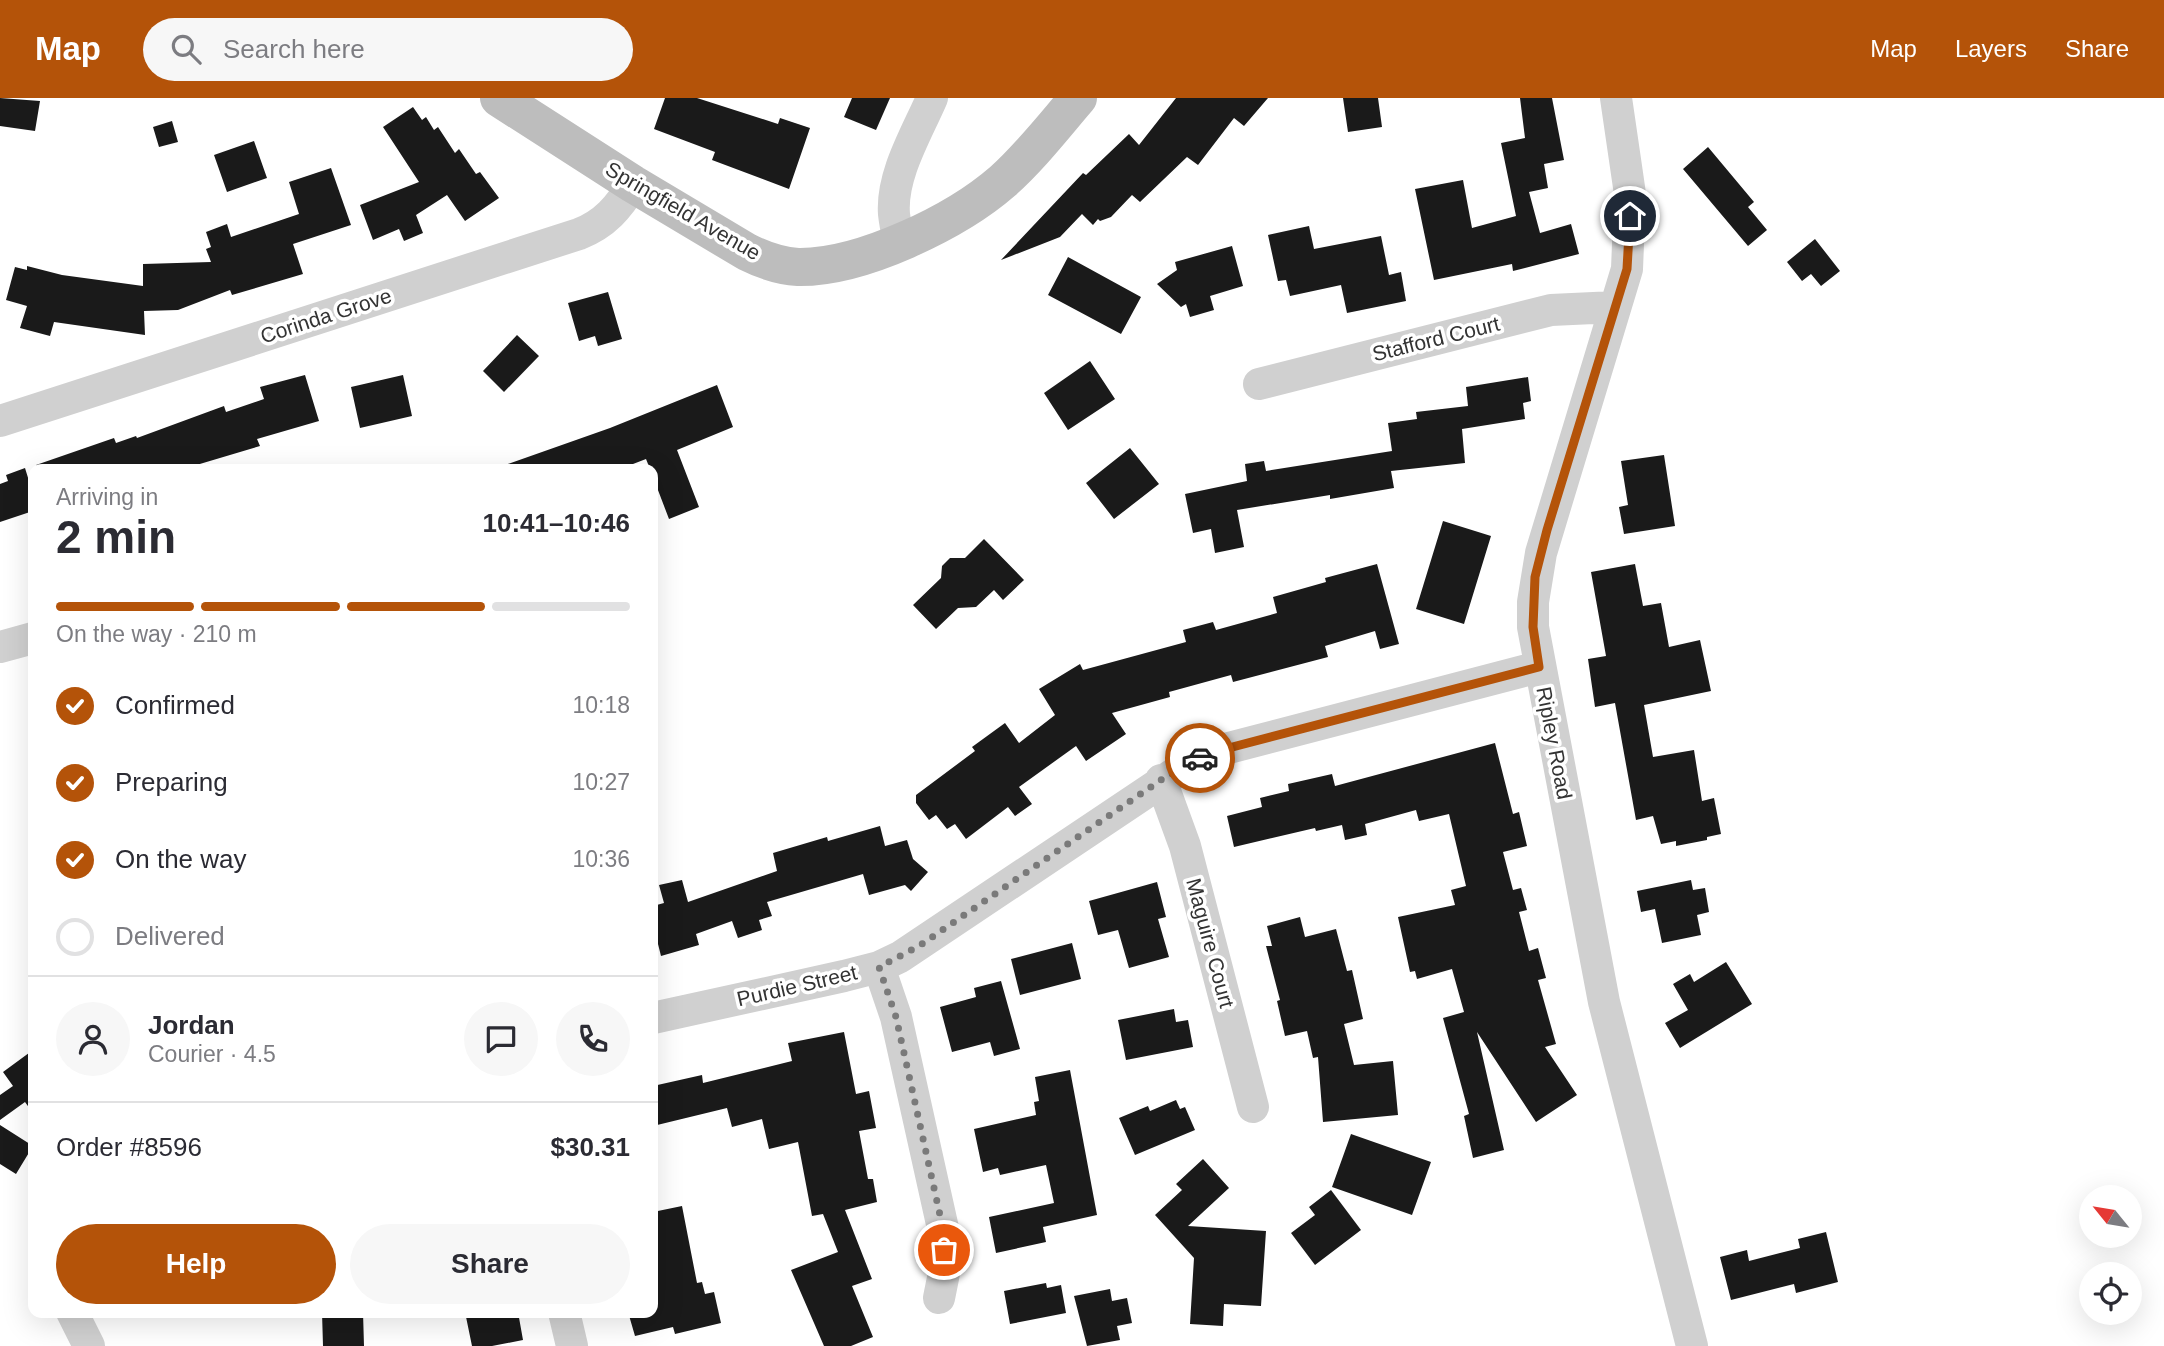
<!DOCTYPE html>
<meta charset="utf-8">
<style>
:root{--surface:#fff;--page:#f7f7f7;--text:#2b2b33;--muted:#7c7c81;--line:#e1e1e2;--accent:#b45309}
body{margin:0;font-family:Helvetica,sans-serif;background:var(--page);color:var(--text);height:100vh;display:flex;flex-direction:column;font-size:26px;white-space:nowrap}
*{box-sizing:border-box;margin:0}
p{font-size:23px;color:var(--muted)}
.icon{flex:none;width:38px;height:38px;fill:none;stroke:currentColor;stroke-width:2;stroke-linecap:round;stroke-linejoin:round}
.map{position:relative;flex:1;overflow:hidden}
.sheet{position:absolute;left:28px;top:366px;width:630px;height:854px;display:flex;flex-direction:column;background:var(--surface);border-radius:14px;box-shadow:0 7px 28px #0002}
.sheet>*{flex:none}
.needle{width:46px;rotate:300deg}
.buttons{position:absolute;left:2079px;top:1087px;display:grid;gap:14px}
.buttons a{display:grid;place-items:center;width:63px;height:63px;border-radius:50%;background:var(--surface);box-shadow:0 7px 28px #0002;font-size:35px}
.pin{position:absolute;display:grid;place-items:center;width:60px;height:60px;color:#fff;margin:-30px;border:4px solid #fff;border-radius:50%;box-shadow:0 2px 7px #0007}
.courier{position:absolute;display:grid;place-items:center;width:70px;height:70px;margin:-35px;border:5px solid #b45309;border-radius:50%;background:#fff;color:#222;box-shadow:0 2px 9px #0007}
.head em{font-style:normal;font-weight:600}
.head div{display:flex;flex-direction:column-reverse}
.head{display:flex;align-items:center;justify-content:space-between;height:119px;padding:0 28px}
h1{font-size:46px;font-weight:600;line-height:52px}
.bar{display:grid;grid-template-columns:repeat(4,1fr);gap:10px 7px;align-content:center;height:84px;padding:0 28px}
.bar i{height:9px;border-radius:5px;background:var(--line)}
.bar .active{background:var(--accent)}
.bar p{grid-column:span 4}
.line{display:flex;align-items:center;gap:18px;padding:0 28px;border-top:2px solid var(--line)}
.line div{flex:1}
.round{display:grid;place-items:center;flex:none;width:74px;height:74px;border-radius:37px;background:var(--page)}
ol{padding:0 28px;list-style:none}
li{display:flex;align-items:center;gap:21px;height:77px}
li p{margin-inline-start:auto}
li .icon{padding:7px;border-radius:50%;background:var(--accent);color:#fff;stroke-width:4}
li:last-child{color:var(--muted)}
li i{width:38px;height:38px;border:4px solid var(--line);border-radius:50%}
.cta{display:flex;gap:14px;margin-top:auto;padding:14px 28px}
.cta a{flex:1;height:80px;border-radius:42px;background:var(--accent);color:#fff;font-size:28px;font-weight:600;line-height:80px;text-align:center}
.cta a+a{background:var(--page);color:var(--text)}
header{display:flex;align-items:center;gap:42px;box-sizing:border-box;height:98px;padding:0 35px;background:var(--accent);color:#fff}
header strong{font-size:33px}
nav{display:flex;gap:38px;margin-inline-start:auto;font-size:24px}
.search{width:490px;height:63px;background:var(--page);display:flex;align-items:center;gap:18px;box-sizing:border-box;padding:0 24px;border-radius:38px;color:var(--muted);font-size:26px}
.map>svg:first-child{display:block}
.building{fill:#1a1a1a}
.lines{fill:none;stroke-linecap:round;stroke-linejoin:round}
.street{stroke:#d0d0d0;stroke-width:32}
.secondary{stroke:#bdbdbd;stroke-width:38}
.done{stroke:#7a7a7a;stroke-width:7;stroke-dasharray:0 12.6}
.route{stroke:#b45309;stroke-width:9}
.labels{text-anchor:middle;stroke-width:7;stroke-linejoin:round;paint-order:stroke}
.street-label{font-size:21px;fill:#333;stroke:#fff}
</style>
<header>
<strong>Map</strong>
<div class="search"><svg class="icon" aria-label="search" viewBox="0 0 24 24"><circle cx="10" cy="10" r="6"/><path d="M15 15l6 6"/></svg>Search here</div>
<nav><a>Map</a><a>Layers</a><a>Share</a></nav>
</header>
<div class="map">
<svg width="2164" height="1248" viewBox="0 0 2164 1248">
<rect width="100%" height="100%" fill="#fff"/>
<!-- building -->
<path class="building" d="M0,0l40,3 -5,30 -35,-5z
M665,0h32l81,26 2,-6 30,10 -21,61 -77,-29 3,-8 -61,-23z
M852,0h38l-14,32 -32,-13z
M1176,0h92l-24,28 -10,-8 -36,47 -11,-8 -47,45 -8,-7 -21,22 -11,4 -2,-2 -5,6 -11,-11 -22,23 -59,23 82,-87 3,2 43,-41 10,11z
M1343,0h35l4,29 -34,5z
M1520,0h32l12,62 -20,4 4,24 -19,4 11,41 31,-9 8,30 -66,17 -1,-7 -78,16 -19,-91 48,-9 9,48 44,-12 -15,-73 24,-5z
M413,9l9,13 4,-3 8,13 4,-3 17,26 4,-4 17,25 4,-2 19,26 -34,23 -18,-26 -31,20 7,18 -19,8 -5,-12 -26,11 -13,-35 59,-23 -36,-55z
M172,23l6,21 -19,5 -6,-20z
M254,43l13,37 -40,14 -13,-37z
M1708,49l46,55 -6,5 19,23 -19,16 -65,-77z
M331,70l20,57 -58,19 10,30 -71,21 -2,-5 -52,20 -34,1 1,24 -91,-13 -4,14 -30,-8 7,-22 -21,-6 9,-33 12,3v-4l35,9 81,11v-22l68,-2 -5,-13 5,-2 -5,-15 21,-8 4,13 68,-23 -10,-32z
M1309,128l5,23 67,-13 8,39 12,-3 5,29 -59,12 -6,-28 -51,11 -4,-16 -8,1 -10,-46z
M1815,141l25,32 -19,15 -10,-12 -9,7 -15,-19z
M1232,148l11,40 -33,10 4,14 -24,7 -4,-13 -5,3 -24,-23 20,-14 -2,-8z
M1068,159l73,40 -20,37 -73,-39z
M608,194l14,47 -24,7 -3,-10 -16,5 -11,-38z
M517,237l22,21 -35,36 -21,-21z
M1090,263l25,38 -47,31 -24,-37z
M305,277l14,46 -62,18 3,7 -77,23h-146l-1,-4 78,-27 2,5 20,-7 1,2 87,-32 2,6 38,-13 -4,-12z
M403,277l9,41 -52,12 -9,-41z
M1528,279l3,24 -8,2 2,16 -63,10 3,34 -74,8 3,17 -64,11v-4l-93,15 7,37 -29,6 -4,-24 -18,4 -8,-39 62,-13 -2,-17 19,-3 2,10 126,-20 -4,-28 29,-4 -1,-7 52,-6 -2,-19z
M717,287l16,42 -56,23 22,57 -30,12 -16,-42v-8h-3l-4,-10 -26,10h-118v-3l108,-38z
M1130,350l29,36 -45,35 -28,-36z
M1664,357l11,71 -51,8 -5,-27 9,-2 -7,-44z
M25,370l8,26v17l-33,11v-38l8,-3 -2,-6z
M1443,423l48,15 -27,88 -48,-15z
M984,441l40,41 -21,20 -9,-10 -18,17 -18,1 -22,21 -23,-24 28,-27 1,-12 8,-8h15z
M1377,466l22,80 -19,5 -5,-18 -50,15 3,11 -95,25 -2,-7 -62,17 1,5 -58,16 14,21 -40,27 -10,-15 -57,41 13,17 -17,12 -7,-9 -42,32 -11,-15 -8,5 -11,-14 -7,5 -13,-17v-8l59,-44 -3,-4 33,-24 14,20 36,-28 -16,-26 41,-25 3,6 103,-28 -3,-12 30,-8 3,8 61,-17 -4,-16 53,-15 -1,-4z
M1635,466l8,42 18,-3 8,44 31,-7 11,51 -67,14 9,52 41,-7 8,51 12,-3 7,36 -14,3v3l-31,6v-5l-15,3 -8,-28 -17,4 -21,-117 -20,4 -7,-48 18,-3 -15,-84z
M1495,645l18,71 6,-2 8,34 -24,6 10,38 8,-2 6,22 -8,2 10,39 9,-3 8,30 -8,2 18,64 -11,3 32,48 -41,27 -59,-90 27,118 -31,8 -9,-42 5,-2 -26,-96 21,-6 -12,-43 -35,10 -2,-8 -5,1 -12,-55 57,-12 -4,-15 15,-4 -17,-72 -30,7 -3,-11 -51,14 2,11 -22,5 -3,-15 -26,6 -1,-3 -81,19 -7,-31 35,-9 -2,-9 29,-7 -1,-7 44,-10 3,12z
M880,728l5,20 22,-6 6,19 15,13 -17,19 -6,-6 -36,10 -6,-21 -96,28 5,14 -13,4 3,10 -24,8 -6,-17 -36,13 3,11 -38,11 -8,-32v-18l11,-3 -5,-18 23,-5 6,22 89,-31 -4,-18 54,-16 1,4z
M1691,782l2,10 12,-2 4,24 -12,3 4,20 -39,8 -7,-34 -14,3 -4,-21z
M1157,784l9,35 -8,2 11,38 -40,11 -11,-38 -20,5 -9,-34z
M1300,819l5,20 31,-8 11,42 5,-1 11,49 -19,5 10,41 39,-4 5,54 -75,7 -5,-65 -5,1 -6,-27 -22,5 -8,-35 3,-1 -14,-54h6l-5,-20z
M1072,845l9,36 -61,16 -9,-36z
M1726,864l26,42 -72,44 -15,-25 23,-13 -15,-26 17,-10 4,8z
M1001,883l19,68 -26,7 -4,-14 -38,10 -12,-45 36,-10 -2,-9z
M1174,911l2,13 12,-2 5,27 -67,13 -8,-40z
M844,934l12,62 13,-3 7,37 -17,3 9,48h5l4,23 -32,8 27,69 -20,7 21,51 -22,9h-27l-33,-76 47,-18 -15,-38 -11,2 -14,-74 -29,7 -7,-30 -30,8 -5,-19 -74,18v-40l49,-11 1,8 89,-22 -4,-18z
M33,952v63l-8,-11 -25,18v-25l13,-9 -10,-14z
M1070,972l27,145 -54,12 3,15 -50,11 -7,-36 65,-14 -8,-38 -46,10 -2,-7 -15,4 -9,-43 62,-14 -2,-13 5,-1 -4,-24z
M1176,1002l4,9 5,-2 10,23 -60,25 -16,-37 29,-12 2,5z
M0,1027l33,21 -17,28 -16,-10z
M1351,1036l80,28 -19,53 -80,-28z
M1203,1061l26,29 -41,38 78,5 -5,75 -37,-2 -1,22 -33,-2 4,-66 -39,-43 27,-25 -6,-6z
M1331,1092l30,40 -46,35 -24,-32 24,-18 -6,-8z
M682,1108l15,77 5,-1 3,12 9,-2 7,31 -46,11 -2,-7 -38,9 -7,-24h25v-100z
M1826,1134l12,50 -42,11 -2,-9 -63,16 -11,-43 27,-7 2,11 51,-13 -2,-9z
M1046,1185l1,5 14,-3 5,28 -56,11 -6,-33z
M1110,1191l2,12 15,-3 5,25 -15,3 3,14 -33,6 -13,-50z
M322,1214h41l1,34h-41z
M465,1214h53l5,28 -31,6h-20z"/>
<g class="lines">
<!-- street -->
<path class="street" d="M1616,0l14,96 -3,75 -86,284 -8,49v25l71,375 88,344
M899,144c-2,-9 -4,-19 -5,-28 -3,-39 23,-81 38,-116
M1259,286l292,-74 64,-3
M0,323l579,-187c26,-10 40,-27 54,-50
M0,549l33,-9
M1161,682l24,66 68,261
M879,869l17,50 48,216 1,35 -6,30
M653,920l191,-42 35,-9 21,-10 293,-196 28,-11 318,-83
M72,1214l17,34
M564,1214l8,34"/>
<!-- secondary -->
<path class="secondary" d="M499,0l134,86 114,68c16,8 33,14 51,15 63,1 158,-45 205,-86 27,-24 51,-55 75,-83"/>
</g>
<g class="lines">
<!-- done -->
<path class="done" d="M944,1152v-17l-48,-216 -17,-50 40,-21 242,-166 39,-22"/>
<!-- route -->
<path class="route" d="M1200,660l21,-8 318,-83 -6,-40 2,-50 12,-47 80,-261 3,-53"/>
</g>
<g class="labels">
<!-- street labels -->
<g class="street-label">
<text transform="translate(683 113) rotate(30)" y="7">Springfield Avenue</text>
<text transform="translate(326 218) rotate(-18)" y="7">Corinda Grove</text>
<text transform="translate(1436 241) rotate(-14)" y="7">Stafford Court</text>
<text transform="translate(1554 645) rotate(79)" y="7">Ripley Road</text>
<text transform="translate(1210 845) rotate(75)" y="7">Maguire Court</text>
<text transform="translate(797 888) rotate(-13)" y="7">Purdie Street</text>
</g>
</g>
</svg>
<div class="buttons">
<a><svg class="needle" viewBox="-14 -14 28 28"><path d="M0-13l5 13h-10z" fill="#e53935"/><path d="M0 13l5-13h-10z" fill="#7c7c81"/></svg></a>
<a><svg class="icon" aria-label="locate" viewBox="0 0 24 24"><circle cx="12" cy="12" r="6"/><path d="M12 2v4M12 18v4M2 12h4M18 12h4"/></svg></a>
</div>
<div class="pin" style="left:944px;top:1152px;background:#ea580c"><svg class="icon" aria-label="bag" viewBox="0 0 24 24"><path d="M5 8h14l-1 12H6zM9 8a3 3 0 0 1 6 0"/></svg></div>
<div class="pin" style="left:1630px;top:118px;background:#1f2937"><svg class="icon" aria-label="home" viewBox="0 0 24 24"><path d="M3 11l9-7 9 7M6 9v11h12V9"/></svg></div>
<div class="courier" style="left:1200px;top:660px"><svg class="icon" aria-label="car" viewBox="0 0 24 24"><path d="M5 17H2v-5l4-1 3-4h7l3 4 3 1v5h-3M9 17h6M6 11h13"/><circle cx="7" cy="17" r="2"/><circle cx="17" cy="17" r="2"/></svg></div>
<section class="sheet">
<div class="head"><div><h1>2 min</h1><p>Arriving in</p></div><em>10:41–10:46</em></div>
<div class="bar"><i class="active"></i><i class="active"></i><i class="active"></i><i></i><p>On the way · 210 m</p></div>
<ol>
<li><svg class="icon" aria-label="check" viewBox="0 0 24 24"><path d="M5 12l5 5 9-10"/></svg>Confirmed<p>10:18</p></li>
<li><svg class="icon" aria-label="check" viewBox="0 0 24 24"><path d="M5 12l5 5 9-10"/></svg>Preparing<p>10:27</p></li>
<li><svg class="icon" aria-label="check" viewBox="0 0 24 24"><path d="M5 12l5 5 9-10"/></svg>On the way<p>10:36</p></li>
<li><i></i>Delivered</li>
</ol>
<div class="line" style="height:126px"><a class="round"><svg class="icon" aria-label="person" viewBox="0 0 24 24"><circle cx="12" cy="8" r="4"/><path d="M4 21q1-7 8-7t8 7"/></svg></a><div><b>Jordan</b><p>Courier · 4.5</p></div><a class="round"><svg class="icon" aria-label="chat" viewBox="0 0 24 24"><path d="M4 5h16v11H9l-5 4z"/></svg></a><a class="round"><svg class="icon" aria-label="phone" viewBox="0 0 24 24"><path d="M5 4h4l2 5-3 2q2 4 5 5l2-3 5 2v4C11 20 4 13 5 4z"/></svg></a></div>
<div class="line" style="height:91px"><div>Order #8596</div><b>$30.31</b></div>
<div class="cta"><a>Help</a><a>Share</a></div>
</section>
</div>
